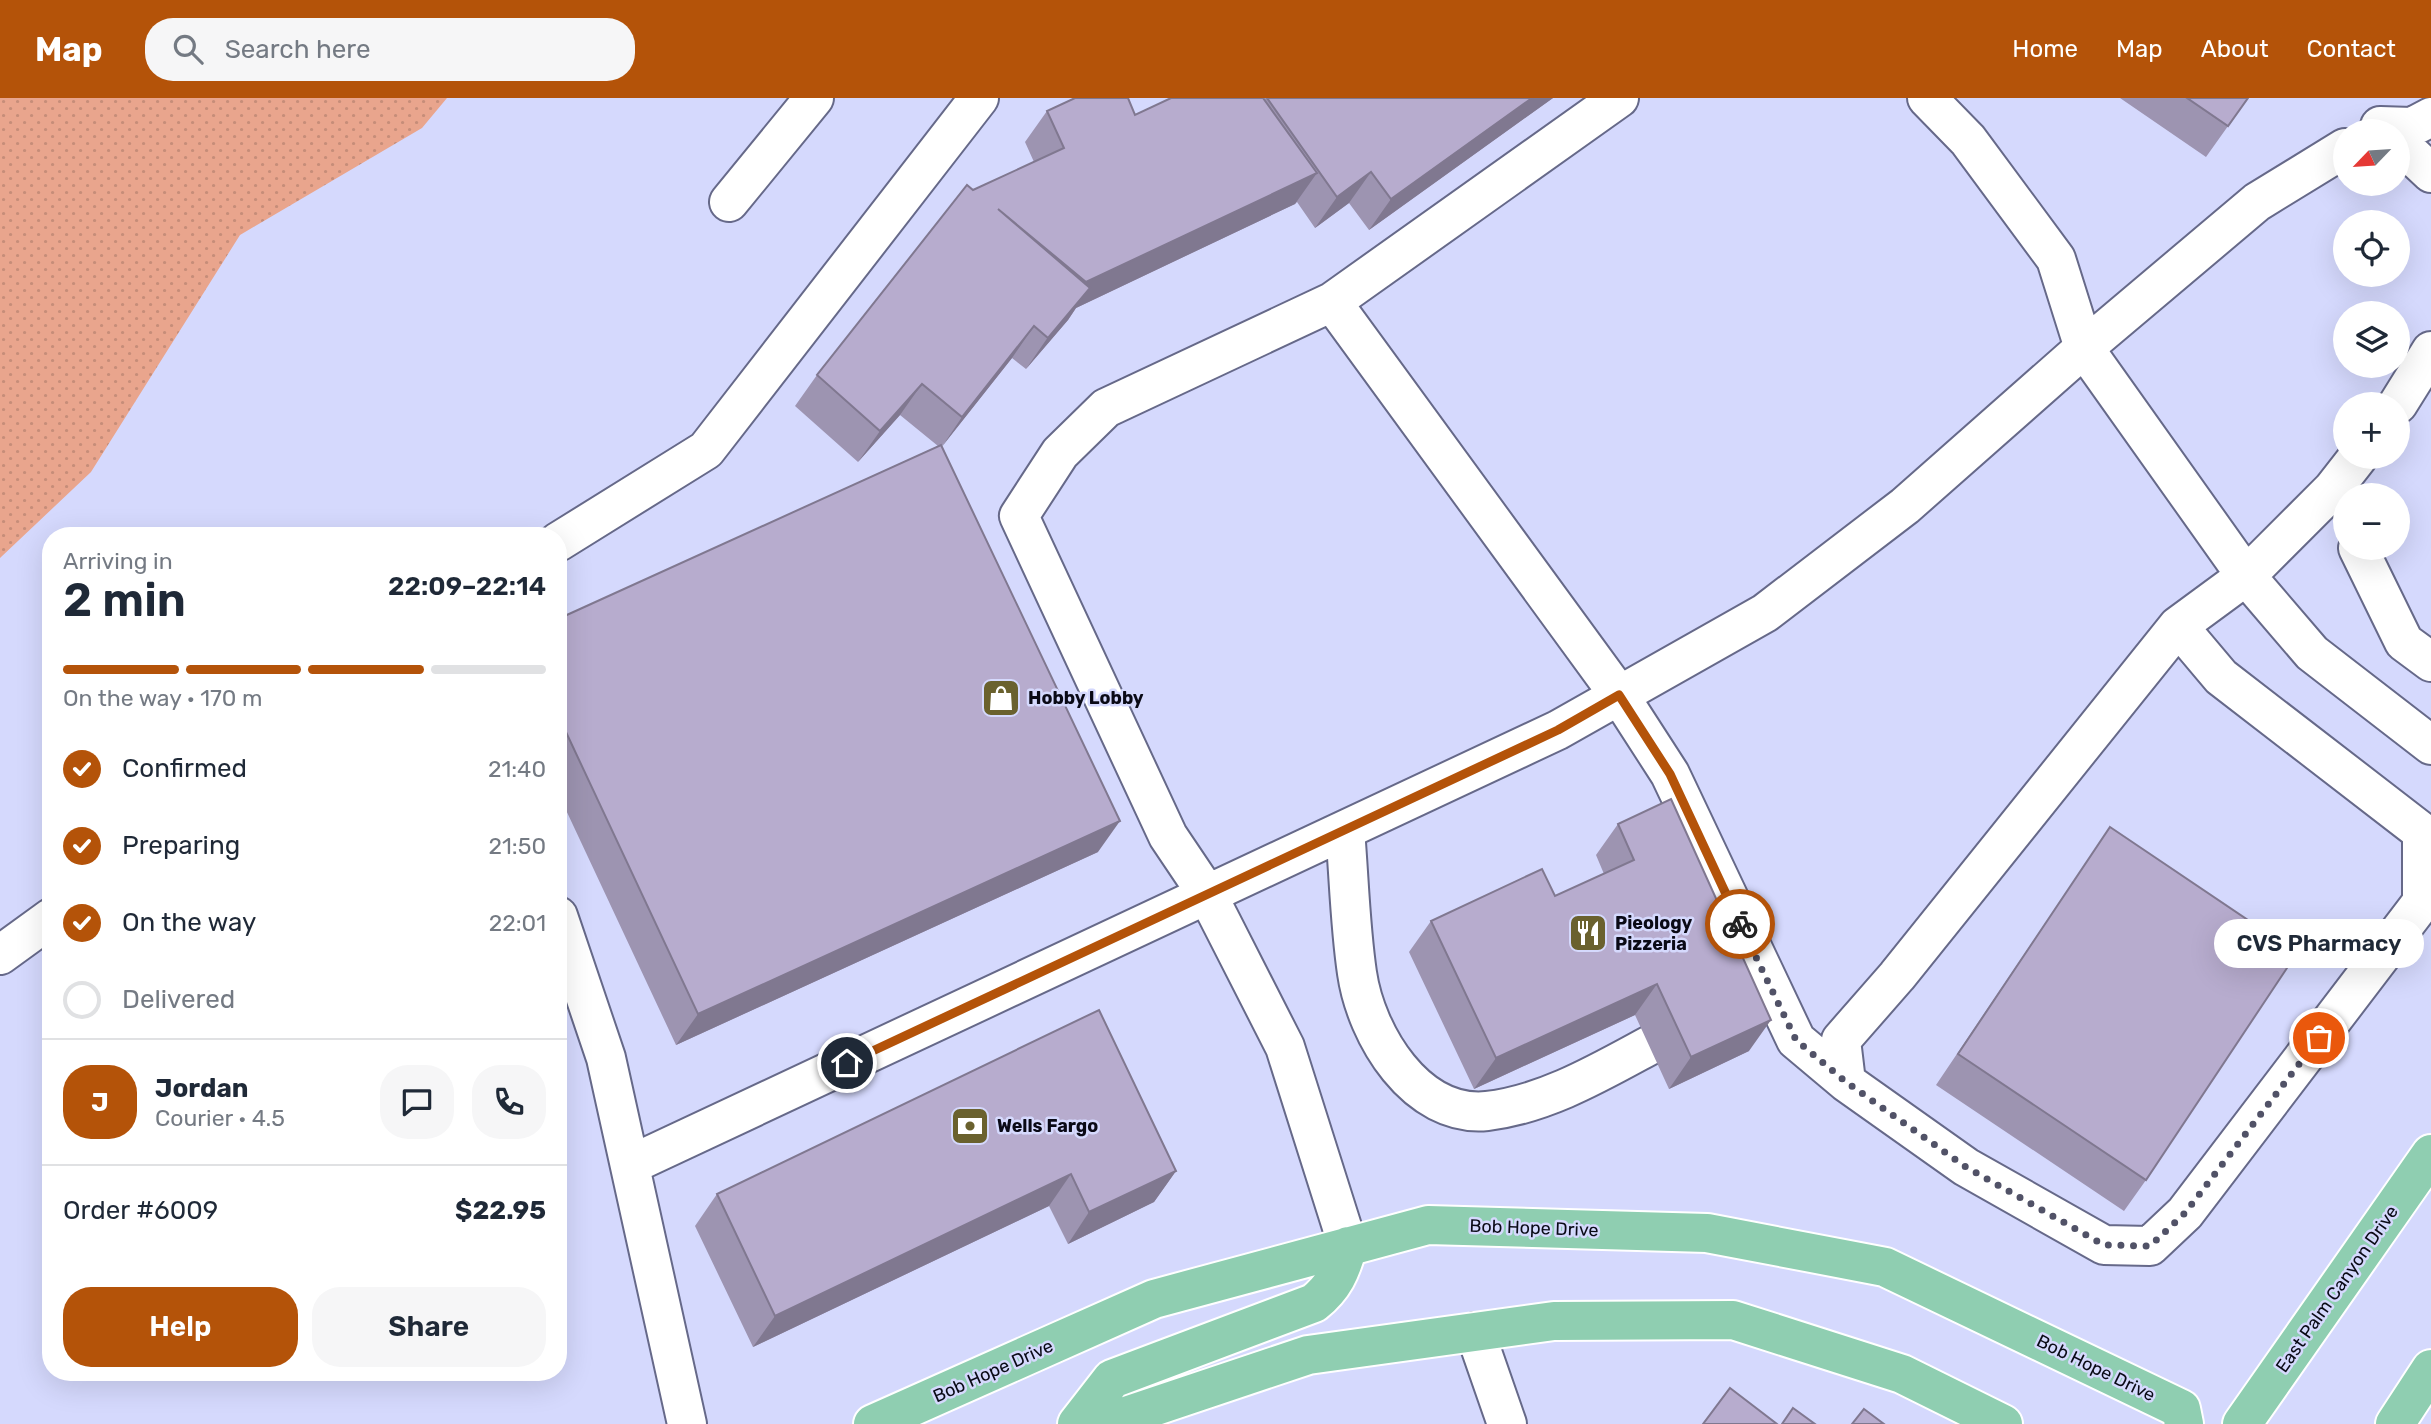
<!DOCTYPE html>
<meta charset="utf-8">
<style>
:root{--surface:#fff;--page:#f6f6f7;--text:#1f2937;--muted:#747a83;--line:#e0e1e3;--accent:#b45309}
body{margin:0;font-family:Rubik,sans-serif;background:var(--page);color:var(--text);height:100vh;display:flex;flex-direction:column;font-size:26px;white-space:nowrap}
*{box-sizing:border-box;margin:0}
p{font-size:23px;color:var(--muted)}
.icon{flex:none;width:38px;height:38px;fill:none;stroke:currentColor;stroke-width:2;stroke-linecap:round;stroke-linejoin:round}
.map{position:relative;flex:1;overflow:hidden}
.details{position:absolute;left:42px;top:429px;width:525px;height:854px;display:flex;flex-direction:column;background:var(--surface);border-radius:28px;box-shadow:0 7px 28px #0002}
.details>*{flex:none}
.needle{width:46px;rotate:245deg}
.tools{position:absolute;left:2333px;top:21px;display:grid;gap:14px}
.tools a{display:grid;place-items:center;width:77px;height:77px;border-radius:50%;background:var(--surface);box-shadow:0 7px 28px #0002;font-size:35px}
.pin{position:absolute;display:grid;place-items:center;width:60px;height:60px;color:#fff;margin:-30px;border:4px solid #fff;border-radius:50%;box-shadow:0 2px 7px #0007}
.courier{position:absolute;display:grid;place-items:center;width:70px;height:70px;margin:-35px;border:5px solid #b45309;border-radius:50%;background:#fff;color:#222;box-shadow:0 2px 9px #0007}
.bubble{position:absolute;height:49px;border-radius:24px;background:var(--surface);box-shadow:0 7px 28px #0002;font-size:23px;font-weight:600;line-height:49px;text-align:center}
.headline em{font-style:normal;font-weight:600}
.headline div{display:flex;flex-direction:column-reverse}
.headline{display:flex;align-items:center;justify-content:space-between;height:119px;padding:0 21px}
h1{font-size:46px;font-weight:600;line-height:52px}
.bar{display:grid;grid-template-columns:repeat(4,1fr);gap:10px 7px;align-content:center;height:84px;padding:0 21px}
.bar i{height:9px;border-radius:5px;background:var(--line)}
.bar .selected{background:var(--accent)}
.bar p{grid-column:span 4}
.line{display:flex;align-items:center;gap:18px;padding:0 21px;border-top:2px solid var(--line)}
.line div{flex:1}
.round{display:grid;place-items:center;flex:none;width:74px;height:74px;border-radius:28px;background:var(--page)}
ol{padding:0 21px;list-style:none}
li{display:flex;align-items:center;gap:21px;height:77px}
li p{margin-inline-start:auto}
li .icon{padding:7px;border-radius:50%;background:var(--accent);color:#fff;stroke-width:4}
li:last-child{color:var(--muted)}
li i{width:38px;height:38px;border:4px solid var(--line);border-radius:50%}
.cta{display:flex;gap:14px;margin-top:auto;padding:14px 21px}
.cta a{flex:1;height:80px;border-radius:28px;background:var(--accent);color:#fff;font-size:28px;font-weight:600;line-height:80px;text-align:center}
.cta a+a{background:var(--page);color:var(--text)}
header{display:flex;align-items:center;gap:42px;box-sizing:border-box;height:98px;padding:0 35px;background:var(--accent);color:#fff}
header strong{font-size:33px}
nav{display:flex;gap:38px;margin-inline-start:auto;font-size:24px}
.search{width:490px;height:63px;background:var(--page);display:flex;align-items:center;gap:18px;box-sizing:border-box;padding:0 24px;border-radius:28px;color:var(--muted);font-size:26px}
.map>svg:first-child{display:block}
.grass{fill:url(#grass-dots)}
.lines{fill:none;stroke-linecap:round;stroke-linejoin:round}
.minor-casing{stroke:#666989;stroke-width:42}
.major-casing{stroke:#fff;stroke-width:42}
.minor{stroke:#fff;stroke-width:38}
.major{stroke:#8fceb1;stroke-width:38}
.wall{fill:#9d94b1}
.shaded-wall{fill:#807890}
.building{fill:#b7acce;stroke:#807890;stroke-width:2}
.done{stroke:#515267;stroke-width:7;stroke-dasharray:0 12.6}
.route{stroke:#b45309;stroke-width:9}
.labels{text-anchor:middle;stroke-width:5;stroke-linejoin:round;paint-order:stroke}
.poi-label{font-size:18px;font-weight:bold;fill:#0a0a16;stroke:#d5d9fd;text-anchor:start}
.street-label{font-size:18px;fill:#0a0a16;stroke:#d5d9fd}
</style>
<header>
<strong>Map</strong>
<div class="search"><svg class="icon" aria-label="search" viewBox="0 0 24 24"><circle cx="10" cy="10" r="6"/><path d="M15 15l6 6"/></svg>Search here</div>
<nav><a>Home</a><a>Map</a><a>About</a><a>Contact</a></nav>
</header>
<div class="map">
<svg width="2431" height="1326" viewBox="0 0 2431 1326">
<defs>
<pattern id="grass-dots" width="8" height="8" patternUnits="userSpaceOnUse" patternTransform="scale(1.75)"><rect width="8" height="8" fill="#e9a58d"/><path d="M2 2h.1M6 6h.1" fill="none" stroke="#c68d79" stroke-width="1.8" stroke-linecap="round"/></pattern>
</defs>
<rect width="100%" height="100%" fill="#d5d9fd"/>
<!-- grass -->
<path class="grass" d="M0,0h447l-25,30 -182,107 -149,237 -91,86z"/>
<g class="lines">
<defs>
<path id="minor" d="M1927,0l41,42 88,119 28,89 162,228 66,77 119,92
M2380,28l32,1 19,-10
M2398,44l33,31
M729,104l85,-104
M1332,204l287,393 51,79 126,266 50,42
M2398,306l33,-53
M558,444l148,-92 273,-352
M2358,450l46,94 27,20
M2178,528l43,51 201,155v70l-237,311 -35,33 -46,-1 -138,-78 -120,-85 -5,-42 56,-64 281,-350 68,-50 87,-87 25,-32
M1345,732c4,47 5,96 12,143 9,62 59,145 130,138 60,-7 115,-40 167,-68
M558,818l48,142 81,366
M0,857l51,-37
M630,1067l928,-435 207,-117 140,-107 179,-158 173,-146 88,-54
M1348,1148l-63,-199 -78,-153 -39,-58 -149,-320 41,-63 46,-45 226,-106 287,-204
M1475,1234l32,92"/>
<path id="major" d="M873,1326l281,-125 274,-74 279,8 178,34 296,142 3,15
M1077,1326l35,-45 202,-76c20,-16 27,-32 34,-57
M1102,1326l206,-69 246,-34 179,-1 169,54 101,50
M2242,1326l189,-270
M2395,1326l36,-55"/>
</defs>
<!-- minor casing -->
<use href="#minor" class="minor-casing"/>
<!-- major casing -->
<use href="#major" class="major-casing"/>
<!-- minor -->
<use href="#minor" class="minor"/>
<!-- major -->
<use href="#major" class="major"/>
</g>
<!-- wall -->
<path class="wall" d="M1171,0h382l-184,132 -20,-27 -34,25 -18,-26 -2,2 -219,104 -8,12 -42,49 -14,-11 -70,88 156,406 -422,193 -118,-252v-174l380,-173 -38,-31 -42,47 -63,-56 22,-31 156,-185 61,-28 -9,-20 22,-31 88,4z
M2120,0h128l-42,59z
M1618,726l131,227 -80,38 -34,-74 -161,74 -65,-137 22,-31 124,-25 49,-22 -8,-19z
M2110,729l36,353 -22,31 -188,-126z
M1099,912l77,161 -22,31 -86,42 -19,-38 -296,141 -58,-121 22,-32z"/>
<!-- shaded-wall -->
<path class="shaded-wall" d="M1532,0h21l-184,132 22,-31z
M1371,74l-22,31 -34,25 22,-31z
M1317,75l-22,31 -219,104 -8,12 -42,49 60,-87z
M1034,228l-22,32 -71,90 21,-31z
M922,286l-22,31 -42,47 22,-31z
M1120,723l-22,31 -422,193 22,-31z
M1657,886l-22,31 -161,74 22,-31z
M1771,922l-22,31 -80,38 22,-32z
M1176,1073l-22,31 -86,42 21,-32z
M1071,1076l-22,32 -296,141 22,-31z"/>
<!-- building -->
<path class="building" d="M1075,0h53l7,17 36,-17h92l54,75 -231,109 -88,-73 92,79 -42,50 -14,-12 -72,91 -40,-33 -42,47 -63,-56 150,-190 6,5 91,-42 -17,-37z
M1267,0h265l-141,101 -20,-27 -34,25z
M2187,0h61l-20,28z
M941,347l179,376 -422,193 -140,-299v-96z
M1671,701l100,221 -80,37 -34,-73 -161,74 -65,-137 111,-52 13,27 79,-36 -16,-36z
M2110,729l187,126 -151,227 -188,-126z
M1099,912l77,161 -87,41 -18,-38 -296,142 -58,-122z
M1730,1290l47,36h-74z
M1793,1310l22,16h-33z
M1864,1311l20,15h-32z"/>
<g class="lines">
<!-- done -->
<path class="done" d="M1740,826l56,116 50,42 120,85 138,78 46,1 35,-33 134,-175"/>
<!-- route -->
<path class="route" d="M847,965l711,-333 61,-35 51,79 70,150"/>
</g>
<!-- icons -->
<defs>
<symbol id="shop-square" viewBox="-11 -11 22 22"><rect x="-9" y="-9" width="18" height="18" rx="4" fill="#6a612e" stroke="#d5d9fd"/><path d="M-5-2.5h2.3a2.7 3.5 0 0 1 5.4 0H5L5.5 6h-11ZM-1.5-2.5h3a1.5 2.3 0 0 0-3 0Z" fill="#fff"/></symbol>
<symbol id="restaurant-square" viewBox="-11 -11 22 22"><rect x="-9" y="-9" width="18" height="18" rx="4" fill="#6a612e" stroke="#d5d9fd"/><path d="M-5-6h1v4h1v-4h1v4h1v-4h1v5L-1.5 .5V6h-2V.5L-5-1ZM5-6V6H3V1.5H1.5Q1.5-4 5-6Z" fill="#fff"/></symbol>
<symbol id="bank-square" viewBox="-11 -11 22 22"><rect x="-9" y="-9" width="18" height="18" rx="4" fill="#6a612e" stroke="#d5d9fd"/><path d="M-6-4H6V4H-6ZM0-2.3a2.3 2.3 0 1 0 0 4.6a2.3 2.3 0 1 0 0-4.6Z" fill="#fff"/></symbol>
</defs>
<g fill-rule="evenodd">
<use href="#shop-square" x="979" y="578" width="44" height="44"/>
<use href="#restaurant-square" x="1566" y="813" width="44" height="44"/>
<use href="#bank-square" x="948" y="1006" width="44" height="44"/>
</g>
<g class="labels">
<!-- poi labels -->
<g class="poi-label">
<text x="1028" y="606">Hobby Lobby</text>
<text x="1615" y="831">Pieology<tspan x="1615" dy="21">Pizzeria</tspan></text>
<text x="997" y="1034">Wells Fargo</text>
</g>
<!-- street labels -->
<g class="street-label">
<text transform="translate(1534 1130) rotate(2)" y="6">Bob Hope Drive</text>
<text transform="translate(2337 1191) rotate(-55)" y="6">East Palm Canyon Drive</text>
<text transform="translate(2096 1270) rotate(26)" y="6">Bob Hope Drive</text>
<text transform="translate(993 1273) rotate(-24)" y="6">Bob Hope Drive</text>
</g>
</g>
</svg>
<div class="tools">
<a><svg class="needle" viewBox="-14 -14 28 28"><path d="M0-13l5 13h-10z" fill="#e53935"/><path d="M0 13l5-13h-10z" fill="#747a83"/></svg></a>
<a><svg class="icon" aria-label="locate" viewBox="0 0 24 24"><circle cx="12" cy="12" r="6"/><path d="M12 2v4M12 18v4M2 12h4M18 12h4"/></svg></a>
<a><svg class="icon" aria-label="layers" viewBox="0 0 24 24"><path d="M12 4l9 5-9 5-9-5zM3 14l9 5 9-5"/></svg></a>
<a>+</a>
<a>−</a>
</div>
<div class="pin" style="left:2319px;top:940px;background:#ea580c"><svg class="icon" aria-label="bag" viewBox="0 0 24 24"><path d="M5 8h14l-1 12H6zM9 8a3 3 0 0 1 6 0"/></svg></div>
<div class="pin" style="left:847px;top:965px;background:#1f2937"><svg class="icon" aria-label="home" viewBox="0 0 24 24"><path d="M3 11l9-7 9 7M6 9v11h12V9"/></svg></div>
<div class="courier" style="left:1740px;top:826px"><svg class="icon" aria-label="bike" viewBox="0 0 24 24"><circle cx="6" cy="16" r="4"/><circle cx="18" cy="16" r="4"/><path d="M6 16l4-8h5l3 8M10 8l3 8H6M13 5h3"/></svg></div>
<div class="bubble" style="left:2214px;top:821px;width:210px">CVS Pharmacy</div>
<section class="details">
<div class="headline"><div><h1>2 min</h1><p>Arriving in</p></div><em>22:09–22:14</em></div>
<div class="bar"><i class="selected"></i><i class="selected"></i><i class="selected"></i><i></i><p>On the way · 170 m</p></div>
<ol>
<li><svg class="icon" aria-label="check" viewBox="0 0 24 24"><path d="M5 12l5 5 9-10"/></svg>Confirmed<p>21:40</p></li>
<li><svg class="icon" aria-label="check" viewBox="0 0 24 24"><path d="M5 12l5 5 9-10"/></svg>Preparing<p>21:50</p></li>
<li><svg class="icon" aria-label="check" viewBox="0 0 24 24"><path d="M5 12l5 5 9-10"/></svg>On the way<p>22:01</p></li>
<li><i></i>Delivered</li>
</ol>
<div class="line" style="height:126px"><b class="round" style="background:var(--accent);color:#fff">J</b><div><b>Jordan</b><p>Courier · 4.5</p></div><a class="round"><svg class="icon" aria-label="chat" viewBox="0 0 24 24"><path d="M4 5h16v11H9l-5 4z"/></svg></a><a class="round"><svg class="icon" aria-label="phone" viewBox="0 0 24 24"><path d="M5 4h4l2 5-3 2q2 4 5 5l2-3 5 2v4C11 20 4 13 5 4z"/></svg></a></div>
<div class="line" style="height:91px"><div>Order #6009</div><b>$22.95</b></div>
<div class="cta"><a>Help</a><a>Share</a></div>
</section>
</div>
